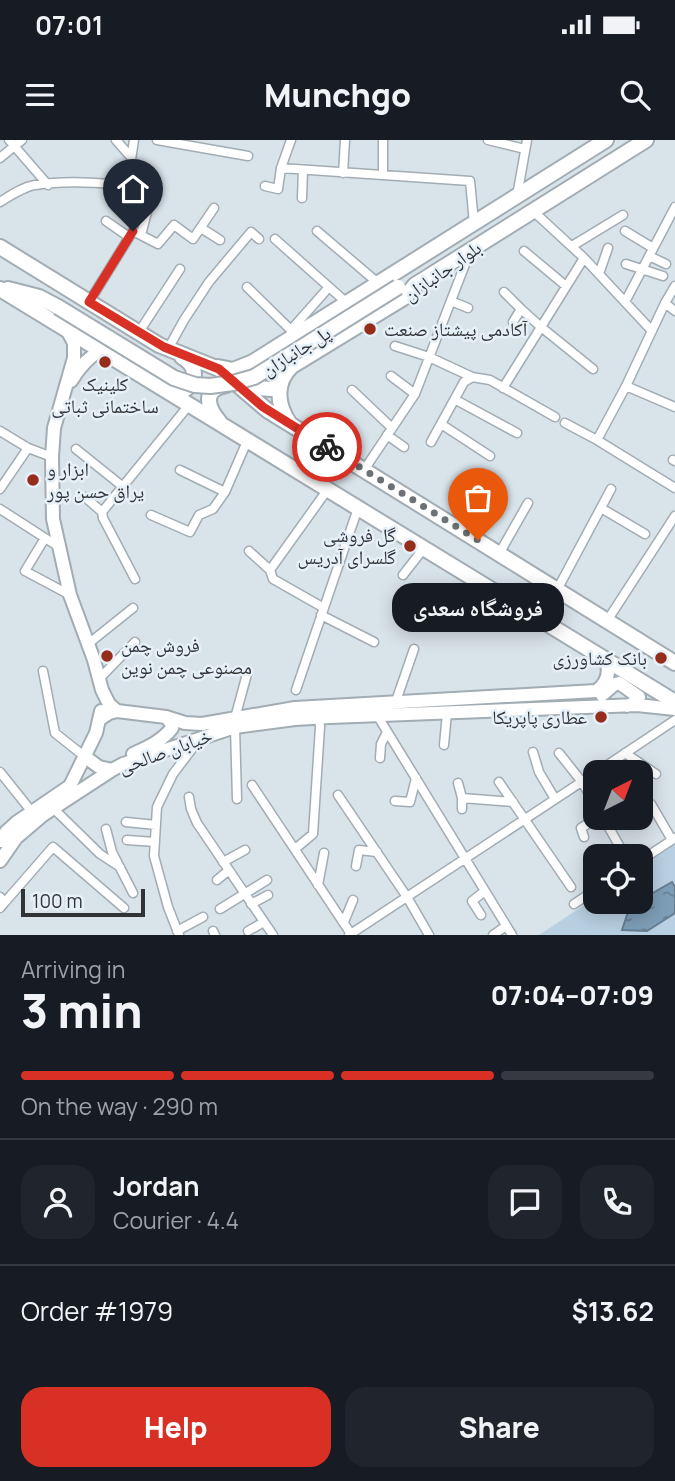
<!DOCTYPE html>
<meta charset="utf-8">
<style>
:root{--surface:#171b24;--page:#20242c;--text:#f1f3f6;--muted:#9ea1a6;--line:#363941;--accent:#d93025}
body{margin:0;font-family:Manrope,"Noto Naskh Arabic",sans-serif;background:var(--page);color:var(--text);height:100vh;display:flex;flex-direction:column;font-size:26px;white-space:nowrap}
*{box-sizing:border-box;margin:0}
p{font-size:23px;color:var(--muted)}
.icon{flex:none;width:38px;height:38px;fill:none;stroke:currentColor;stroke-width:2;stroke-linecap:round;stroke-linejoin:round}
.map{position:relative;height:795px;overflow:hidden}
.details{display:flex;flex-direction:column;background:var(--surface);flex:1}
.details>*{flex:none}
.needle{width:46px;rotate:42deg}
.controls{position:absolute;left:583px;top:620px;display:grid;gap:14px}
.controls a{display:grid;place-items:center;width:70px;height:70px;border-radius:14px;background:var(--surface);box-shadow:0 4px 18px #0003;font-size:35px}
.scale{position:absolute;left:21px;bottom:18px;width:124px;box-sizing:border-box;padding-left:7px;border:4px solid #313437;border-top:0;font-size:19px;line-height:24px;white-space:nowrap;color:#313437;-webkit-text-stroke:5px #e6f0f8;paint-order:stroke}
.pin{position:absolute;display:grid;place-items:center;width:60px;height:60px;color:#fff;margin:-72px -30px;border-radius:50% 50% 50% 0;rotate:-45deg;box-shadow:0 0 7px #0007}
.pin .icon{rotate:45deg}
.courier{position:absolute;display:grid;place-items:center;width:70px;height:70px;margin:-35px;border:5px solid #d93025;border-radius:50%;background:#fff;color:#222;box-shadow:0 2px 9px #0007}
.bubble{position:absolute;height:49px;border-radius:21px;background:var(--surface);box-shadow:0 4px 18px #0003;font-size:23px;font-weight:800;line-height:49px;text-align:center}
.overview em{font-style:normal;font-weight:800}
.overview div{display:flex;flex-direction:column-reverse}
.overview{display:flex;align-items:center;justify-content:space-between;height:119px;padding:0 21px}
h1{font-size:46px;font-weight:800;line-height:52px}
.bar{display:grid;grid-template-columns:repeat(4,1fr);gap:10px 7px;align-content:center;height:84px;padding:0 21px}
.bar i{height:9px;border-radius:5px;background:var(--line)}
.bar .on{background:var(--accent)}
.bar p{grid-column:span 4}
.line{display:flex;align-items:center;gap:18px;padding:0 21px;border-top:2px solid var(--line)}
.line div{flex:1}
.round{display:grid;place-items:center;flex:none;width:74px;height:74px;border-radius:21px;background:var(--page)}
.action{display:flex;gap:14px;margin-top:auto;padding:14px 21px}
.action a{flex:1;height:80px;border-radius:21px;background:var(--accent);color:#fff;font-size:28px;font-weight:800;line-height:80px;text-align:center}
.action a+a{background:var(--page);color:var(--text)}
.status{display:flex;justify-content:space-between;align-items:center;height:49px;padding:0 35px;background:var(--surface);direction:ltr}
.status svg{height:19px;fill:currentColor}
header{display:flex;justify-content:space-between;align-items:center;height:91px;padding:0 21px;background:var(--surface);font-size:32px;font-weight:800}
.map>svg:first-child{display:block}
.park{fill:#b9d0e2}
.water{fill:url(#water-ripples);stroke:#677e91;stroke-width:2}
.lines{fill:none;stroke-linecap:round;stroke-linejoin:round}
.minor-casing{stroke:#a2acb3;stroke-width:11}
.secondary-casing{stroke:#a2acb3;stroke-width:16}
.trunk-casing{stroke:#a2acb3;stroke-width:18}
.minor{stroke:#fff;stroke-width:8}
.secondary{stroke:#fff;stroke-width:12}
.trunk{stroke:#fff;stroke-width:14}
.trunk-bridge-casing{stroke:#a2acb3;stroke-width:18;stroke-linecap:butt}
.trunk-bridge{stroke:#fff;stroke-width:14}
.done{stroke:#6c7176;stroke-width:7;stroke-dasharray:0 12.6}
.route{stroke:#d93025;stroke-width:9}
.poi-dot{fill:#962c1a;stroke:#e6f0f8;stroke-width:2.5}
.labels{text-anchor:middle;stroke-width:5;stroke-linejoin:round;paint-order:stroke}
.street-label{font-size:19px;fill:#313437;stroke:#e6f0f8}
.poi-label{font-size:19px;fill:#313437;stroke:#e6f0f8;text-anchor:start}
</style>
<div class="status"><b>07:01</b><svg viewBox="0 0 49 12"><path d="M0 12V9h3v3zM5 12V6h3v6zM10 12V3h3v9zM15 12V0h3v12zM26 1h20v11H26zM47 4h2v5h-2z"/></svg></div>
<header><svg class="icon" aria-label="menu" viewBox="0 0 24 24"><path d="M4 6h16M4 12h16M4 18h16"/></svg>Munchgo<svg class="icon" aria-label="search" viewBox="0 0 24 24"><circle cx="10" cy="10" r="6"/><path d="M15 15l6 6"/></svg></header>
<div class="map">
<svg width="675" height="795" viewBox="0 0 675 795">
<defs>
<pattern id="water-ripples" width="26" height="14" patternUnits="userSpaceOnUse" patternTransform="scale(1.75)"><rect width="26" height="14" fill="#7e9eb7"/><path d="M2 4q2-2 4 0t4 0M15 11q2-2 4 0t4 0" fill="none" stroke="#688296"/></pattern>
</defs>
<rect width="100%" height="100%" fill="#d9e3ea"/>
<!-- park -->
<path class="park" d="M675,704v91h-136l56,-37v3h45l1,-34z"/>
<!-- water -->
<path class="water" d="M672,742l3,5v26l-28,18 -25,-1 8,-24z"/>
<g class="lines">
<defs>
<path id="minor" d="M9,0l39,45
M116,0l15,17
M157,0l91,16
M488,0l37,9
M0,18l22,-18
M281,28l10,-28
M343,33l2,-33
M383,35v-35
M127,46l7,-46
M265,46l13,3 3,-21 189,13 4,42
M517,56l10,-56
M302,58l1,-28
M0,62c11,-7 23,-15 35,-17 38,-6 81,-1 118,4l-12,46
M533,71l51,47 68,73
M106,81l23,16
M201,88l19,12
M317,91l61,52
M625,91l28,17
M275,99l72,64
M572,106l51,-31
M524,111l42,35
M649,116l17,8
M626,124l37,12
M599,134l9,-26
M247,147l49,48
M504,152l17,17
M451,161l17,7
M89,162l44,-71 25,13 16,-19 19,14 21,-31
M625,162l50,-95
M665,163l10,8
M513,182l8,-13 20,18 52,42
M291,190l38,-43
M139,192l41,-63
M395,206l34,11 43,20
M168,209l16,-29 25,-38 42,-50 8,7
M391,236l24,18
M626,246l49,21
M503,248l81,-130
M352,250l40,38
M456,260l61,33
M565,283l32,17 78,48
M441,284l49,32
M0,291l28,17 24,9
M387,295l17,12
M597,300l29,-54 39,-83 10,-17
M431,302l33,-60 8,-5 18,3 65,37
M76,309l46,37
M673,320l2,1
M180,330l45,22
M364,330l51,-76 54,-140
M0,349l28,-41
M85,357l17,15
M601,368l44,26
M0,369l59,38
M151,375l39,17 9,-17 14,-6 12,-17 20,-46 4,-5
M45,398l-20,33 45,24
M249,411l21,19
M499,414l29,-51
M403,435l21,-27
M135,439l-32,-61 -1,-6 87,-107
M557,450l54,-101
M324,468l-51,-29 -3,-9 58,-81
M321,475l53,27
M607,481l68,-105
M88,504l45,-36
M43,531l12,62 29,23
M99,539l36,-37
M296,550l62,-182
M396,561l18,-52
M377,575l135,220
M235,578l12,-44
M235,587l2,72
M444,605l3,-32
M533,612l6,20 16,27
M559,613l23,29 13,22
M625,613l31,21
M380,618l1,-14 6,-12
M0,632l32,40
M597,632l78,-52
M499,642l72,105
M458,643l4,15v11
M252,645l99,149
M338,655l69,102 22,38
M189,657l2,12 6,14 76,112
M462,658l51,4
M395,661l15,1 6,-24
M651,664l21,36
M54,669l46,45 20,13
M603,677l22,39
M126,682l30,3
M106,689l6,23 21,41
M584,697l-3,-9 18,-11
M127,700l28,2
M295,709l18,-15 7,-107 -1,-9
M640,721l35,-23
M223,722l22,-12
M356,726l3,-16 18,2
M217,740l12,-10
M318,745l6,-32
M0,757l5,5 -5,6
M5,762l48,-55 71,61
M251,764l17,-9
M574,764l21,-14
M220,769l47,-29
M481,775l-9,-14 13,-10
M344,782l9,-22
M177,791l26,-14
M213,791l2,4
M248,791l16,-9
M179,795l-11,-28 -14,-51 3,-49 16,-33 25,-33
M349,795l246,-162
M493,795l13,-9"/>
<path id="secondary" d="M67,190l7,13v15l-20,70 -2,29 1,62 17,76 24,65 8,30 7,14 8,7
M71,241c8,-13 17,-24 30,-31
M602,555l13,-11 4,-1 20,14 -3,5 -9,4
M100,579l9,-6 8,-2 49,6 19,6 17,1 93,-16 301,-17c12,-8 14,-19 10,-31
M133,614c15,-7 29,-13 39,-26v-4l-6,-7
M84,616l15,11 13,3
M0,701l6,-9 11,-10 53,-36 26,-53 5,-22
M0,721l16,-23 27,-23 69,-45 11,-6 112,-37 60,-8 35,-2 307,-12 38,4"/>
<path id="trunk" d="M0,107l159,98 60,24 48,41 408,253
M0,149l675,413
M8,149l31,8 19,10
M251,226v12l8,10 12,1 9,-5
M218,227l15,3 20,-8 353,-222
M167,250c11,3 20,2 26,-9 3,-11 -1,-18 -11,-24
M219,281c-12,-14 -17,-32 7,-36
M290,284c-13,-19 -16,-41 2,-58l113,-69 10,-12 231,-145"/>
</defs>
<!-- minor casing -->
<use href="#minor" class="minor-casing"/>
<!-- secondary casing -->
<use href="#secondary" class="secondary-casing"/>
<!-- trunk casing -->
<use href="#trunk" class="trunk-casing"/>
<!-- minor -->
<use href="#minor" class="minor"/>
<!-- secondary -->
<use href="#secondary" class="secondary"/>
<!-- trunk -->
<use href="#trunk" class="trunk"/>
<defs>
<path id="trunk-bridge" d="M58,167l116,71 21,7 15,1 23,-3 21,-6 144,-90"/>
</defs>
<!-- trunk-bridge casing -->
<use href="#trunk-bridge" class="trunk-bridge-casing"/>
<!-- trunk-bridge -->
<use href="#trunk-bridge" class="trunk-bridge"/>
</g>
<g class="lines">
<!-- done -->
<path class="done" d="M327,307l151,93"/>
<!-- route -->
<path class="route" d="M133,91l-44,71 75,45 55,22 44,38 64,40"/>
</g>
<!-- markers -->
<g class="poi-dot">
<circle cx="370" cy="189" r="7"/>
<circle cx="105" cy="222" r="7"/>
<circle cx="33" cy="340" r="7"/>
<circle cx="410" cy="406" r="7"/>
<circle cx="107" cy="516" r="7"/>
<circle cx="661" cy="518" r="7"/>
<circle cx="601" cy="577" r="7"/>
</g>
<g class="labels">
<!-- street labels -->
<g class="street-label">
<text transform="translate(442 131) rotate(-35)" y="7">بلوار جانبازان</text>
<text transform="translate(296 211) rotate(-32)" y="7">پل جانبازان</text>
<text transform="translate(165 611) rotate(-20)" y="7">خيابان صالحی</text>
</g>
<!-- poi labels -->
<g class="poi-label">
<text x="384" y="196">آکادمی پیشتاز صنعت</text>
<text x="105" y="251" text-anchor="middle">کلینیک<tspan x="105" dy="22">ساختمانی ثباتی</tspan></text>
<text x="47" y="336">ابزار و<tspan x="47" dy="22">یراق حسن پور</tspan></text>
<text x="396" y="402" text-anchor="end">گل فروشی<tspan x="396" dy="22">گلسرای آدریس</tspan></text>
<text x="121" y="512">فروش چمن<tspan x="121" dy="22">مصنوعی چمن نوین</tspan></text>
<text x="647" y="525" text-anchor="end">بانک کشاورزی</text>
<text x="587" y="584" text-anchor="end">عطاری پاپریکا</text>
</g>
</g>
</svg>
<div class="controls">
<a><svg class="needle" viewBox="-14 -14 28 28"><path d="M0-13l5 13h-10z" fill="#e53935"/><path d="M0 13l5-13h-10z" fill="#9ea1a6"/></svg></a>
<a><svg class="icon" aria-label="locate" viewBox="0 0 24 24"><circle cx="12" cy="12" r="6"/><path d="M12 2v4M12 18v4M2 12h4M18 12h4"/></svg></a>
</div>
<div class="scale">100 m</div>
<div class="pin" style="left:478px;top:400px;background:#ea580c"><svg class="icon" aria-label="bag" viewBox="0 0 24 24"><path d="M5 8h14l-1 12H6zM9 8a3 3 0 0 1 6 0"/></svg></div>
<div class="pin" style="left:133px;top:91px;background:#1f2937"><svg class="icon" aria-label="home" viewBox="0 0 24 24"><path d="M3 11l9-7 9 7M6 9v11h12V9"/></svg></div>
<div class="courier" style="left:327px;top:307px"><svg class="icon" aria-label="bike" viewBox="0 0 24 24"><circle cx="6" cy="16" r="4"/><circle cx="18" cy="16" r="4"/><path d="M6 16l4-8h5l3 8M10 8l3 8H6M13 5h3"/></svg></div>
<div class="bubble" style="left:392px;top:443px;width:172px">فروشگاه سعدی</div>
</div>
<section class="details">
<div class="overview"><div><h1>3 min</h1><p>Arriving in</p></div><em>07:04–07:09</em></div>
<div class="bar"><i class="on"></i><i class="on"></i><i class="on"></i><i></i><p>On the way · 290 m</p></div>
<div class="line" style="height:126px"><a class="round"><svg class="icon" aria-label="person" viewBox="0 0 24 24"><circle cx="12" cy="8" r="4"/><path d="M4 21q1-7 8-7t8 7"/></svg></a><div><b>Jordan</b><p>Courier · 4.4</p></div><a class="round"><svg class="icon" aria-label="chat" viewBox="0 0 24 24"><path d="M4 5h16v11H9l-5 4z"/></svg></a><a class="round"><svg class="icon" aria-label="phone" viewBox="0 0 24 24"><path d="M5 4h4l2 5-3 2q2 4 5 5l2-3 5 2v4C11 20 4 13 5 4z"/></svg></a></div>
<div class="line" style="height:91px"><div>Order #1979</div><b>$13.62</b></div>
<div class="action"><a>Help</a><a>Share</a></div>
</section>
